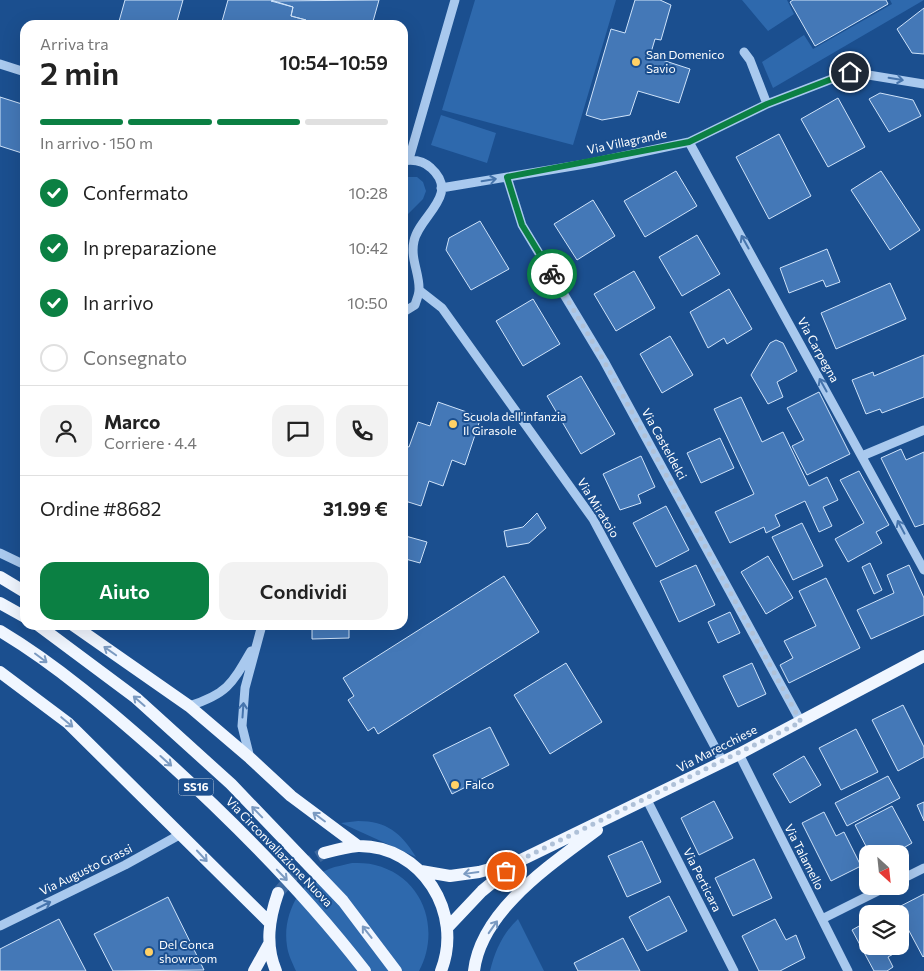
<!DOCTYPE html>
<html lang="it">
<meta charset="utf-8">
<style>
:root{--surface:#fff;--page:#f2f2f2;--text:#222;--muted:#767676;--line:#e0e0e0;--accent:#0b8043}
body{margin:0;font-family:Commissioner,sans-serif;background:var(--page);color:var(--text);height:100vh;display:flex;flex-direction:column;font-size:19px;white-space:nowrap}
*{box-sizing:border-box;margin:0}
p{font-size:16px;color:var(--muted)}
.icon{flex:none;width:28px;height:28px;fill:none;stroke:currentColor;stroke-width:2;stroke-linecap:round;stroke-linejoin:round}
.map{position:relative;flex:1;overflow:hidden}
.panel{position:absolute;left:20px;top:20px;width:388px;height:610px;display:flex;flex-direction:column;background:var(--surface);border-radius:15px;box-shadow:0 5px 20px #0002}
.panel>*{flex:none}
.needle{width:32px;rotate:153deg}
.fabs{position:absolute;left:859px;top:845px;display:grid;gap:10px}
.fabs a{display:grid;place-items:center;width:50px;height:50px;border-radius:10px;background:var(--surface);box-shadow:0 5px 20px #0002;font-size:25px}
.pin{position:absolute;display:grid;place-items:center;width:42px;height:42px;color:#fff;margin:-21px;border:2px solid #fff;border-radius:50%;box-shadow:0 1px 5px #0007}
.courier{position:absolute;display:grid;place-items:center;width:50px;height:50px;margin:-25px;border:4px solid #0b8043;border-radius:50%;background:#fff;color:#222;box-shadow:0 1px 6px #0007}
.overview em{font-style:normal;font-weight:600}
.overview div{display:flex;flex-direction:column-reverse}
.overview{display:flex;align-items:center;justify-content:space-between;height:85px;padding:0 20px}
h1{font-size:32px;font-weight:600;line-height:38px}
.bar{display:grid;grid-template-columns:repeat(4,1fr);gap:8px 5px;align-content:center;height:60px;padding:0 20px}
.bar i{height:6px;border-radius:4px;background:var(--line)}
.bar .selected{background:var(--accent)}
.bar p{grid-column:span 4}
.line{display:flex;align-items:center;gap:12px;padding:0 20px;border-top:1px solid var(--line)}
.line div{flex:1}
.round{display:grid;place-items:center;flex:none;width:52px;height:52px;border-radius:15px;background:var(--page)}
ol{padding:0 20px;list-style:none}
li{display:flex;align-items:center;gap:15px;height:55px}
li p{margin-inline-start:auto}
li .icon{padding:5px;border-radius:50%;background:var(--accent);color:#fff;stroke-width:4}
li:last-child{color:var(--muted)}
li i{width:28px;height:28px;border:2px solid var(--line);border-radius:50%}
.button{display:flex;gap:10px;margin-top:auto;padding:10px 20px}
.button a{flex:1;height:58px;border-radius:15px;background:var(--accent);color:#fff;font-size:20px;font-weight:600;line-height:58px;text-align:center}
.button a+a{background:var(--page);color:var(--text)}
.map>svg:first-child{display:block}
.green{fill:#2e69ad}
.building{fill:#4478b7;stroke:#cfe3fa}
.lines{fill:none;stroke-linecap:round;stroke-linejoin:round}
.major-tunnel{stroke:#3d69a0;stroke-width:12;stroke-dasharray:12 6;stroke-linecap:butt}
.minor{stroke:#a9c9ee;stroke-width:9}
.major{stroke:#f0f6ff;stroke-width:12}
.major-bridge{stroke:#f0f6ff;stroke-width:12}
.oneway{stroke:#4674ac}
.oneway2{stroke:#7b9ac1}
.done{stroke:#afc1d8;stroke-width:5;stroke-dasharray:0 9}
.route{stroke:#0b8043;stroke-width:6}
.poi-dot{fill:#ffd166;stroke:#1b4f8f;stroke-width:2}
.labels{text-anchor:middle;stroke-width:4;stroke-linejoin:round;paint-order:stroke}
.shield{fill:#1b4f8f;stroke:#bbcadd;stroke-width:1}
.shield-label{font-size:11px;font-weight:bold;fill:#fff}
.poi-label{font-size:12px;fill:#fff;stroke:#1b4f8f;text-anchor:start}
.street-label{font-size:12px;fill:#fff;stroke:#1b4f8f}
</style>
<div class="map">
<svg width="924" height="971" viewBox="0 0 924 971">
<rect width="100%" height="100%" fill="#1b4f8f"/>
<!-- green -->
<path class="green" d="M475,0h141l-43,145 -131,-35z
M742,0h45l7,14 -26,17z
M890,0h34l-151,88 -11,-26 42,-27 9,14 79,-45z
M441,115l55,18 -9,30 -56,-18z
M405,177h12l6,5 3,9 -3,8 -15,15 -5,21v-54z
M358,821c29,0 43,12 58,36l-75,-34z
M352,863c7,0 16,0 23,2 49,12 66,65 44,106h-123l-1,-2c-3,-7 -7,-15 -8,-23 -5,-31 13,-65 42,-77 7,-3 16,-4 23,-6z
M518,919l26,52h-54c5,-20 13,-38 28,-52z"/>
<!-- building -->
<path class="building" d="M125,0h58l-7,25h-58z
M228,0h43l22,7 -2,9 15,4 -1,5h-84z
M379,0l-7,25h-67l1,-5 -15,-4 2,-9 -22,-6z
M635,0h25l11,5 -10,35 -6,-1 -5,17 40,13 -11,34 -41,-12 -8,24 -28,5 -16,-5 25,-86 14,4z
M793,0h93l2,4 -73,42 -25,-44z
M924,8v46l-12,-1 -15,-24z
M880,93l33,7 8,16 -32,16 -20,-33z
M0,97l25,8v49l-25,-8z
M838,98l27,49 -37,20 -27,-48z
M779,134l32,62 -42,23 -33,-62z
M676,171l21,35 -52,31 -21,-36z
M881,171l39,59 -30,20 -39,-60z
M593,200l22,36 -38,24 -23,-36z
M480,221l29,48 -38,21 -25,-40 3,-12z
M697,235l23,39 -38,22 -23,-39z
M827,249l13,33 -14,5 -3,-7 -34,13 -9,-25z
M634,271l21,37 -39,23 -22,-37z
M890,283l16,36 -70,30 -15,-36z
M729,289l23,40 -25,15 -3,-6 -16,10 -18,-36z
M533,299l27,45 -37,22 -27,-45z
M670,336l23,39 -31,18 -22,-39z
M776,340l7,3 14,28 -20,11 6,15 -15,7 -17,-29 19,-32z
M924,355v42l-42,16 -2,-4 -14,5 -14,-34 21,-8 1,4z
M581,376l34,58 -34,20 -34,-58z
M819,392l31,62 -43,21 -15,-29 12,-6 -17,-32z
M741,397l21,45 21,-10 26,54 18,-9 11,23 -15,7 9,19 -13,6 -14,-31 -30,14 5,11 -14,7 -2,-6 -34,16 -15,-31 39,-18 -40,-85z
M438,402l43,15 -16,48 -13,-5 -9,26 -14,-5 -8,25 -19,-6v-55l7,2 9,-25 12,4z
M720,438l14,30 -33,15 -14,-30z
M901,449l5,11 18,-8v72l-9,3 -34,-69z
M641,456l14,31 -17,8 3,8 -21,7 -17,-36z
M859,471l30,54 -13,7 6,11 -34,19 -13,-23 29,-16 -24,-43z
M666,506l23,44 -33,17 -23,-44z
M537,513l9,15 -17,15 -22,4 -3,-16 19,-4z
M802,523l21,43 -30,14 -21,-43z
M402,535l25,7 -7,21 -18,-5z
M768,556l25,42 -27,16 -25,-42z
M870,563l12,27 -8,4 -12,-27z
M696,565l19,40 -36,17 -19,-41z
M909,565l15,33v17l-53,24 -14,-29 37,-17 -7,-18z
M504,576l35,56 -161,102 -4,-7 -6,4 -20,-31 6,-4 -11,-18z
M826,578l34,70 -71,35 -9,-18 13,-7 -9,-17 32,-15 -17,-35z
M730,612l10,21 -22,10 -10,-21z
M312,625h37v13l-37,1z
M566,663l36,59 -52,32 -36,-59z
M752,663l14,31 -28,13 -15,-31z
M903,705l21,42v10l-26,14 -26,-51z
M490,727l19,38 -57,29 -19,-39z
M856,729l22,43 -37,18 -22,-42z
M804,756l17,29 -31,18 -17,-29z
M888,776l12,22 -53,28 -12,-23z
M714,801l19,37 -34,17 -18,-37z
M924,802v19l-7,-16z
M892,806l20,37 -19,11h-23l-15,-29z
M824,812l12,24 8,-4 17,34 -30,15 -29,-58z
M642,841l19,41 -34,15 -19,-41z
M754,859l18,39 -39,18 -18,-38z
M924,894v62l-1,1 -15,-28 -4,2 -4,-8v-9h-5l-2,-4z
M669,896l18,35 -40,20 -18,-34z
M168,897l36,73 -91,1 -19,-37z
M59,919l27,52h-86v-22z
M775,919l11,21 10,-5 9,23 -25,13h-21l-17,-35z
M868,921v25h32v-6l4,8 -16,9 5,10 -6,4h-13l-22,-41z
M623,938l17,33h-62l-4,-8z"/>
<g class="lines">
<!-- major-tunnel -->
<path class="major-tunnel" d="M278,893c14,-17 26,-29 46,-40"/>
<!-- minor -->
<path class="minor" d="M744,52l6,8 17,44
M0,64l25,8
M689,142l235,428
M409,159l46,-159
M402,161c11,-2 21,-1 29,7 30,27 -12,48 -17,73 -4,18 6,33 5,49 0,5 -3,11 -4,15l-13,8
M507,177l15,48 82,136 197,361
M441,188l150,-25 98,-21 78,-38 83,-32 74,12
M419,290l23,18 151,211 130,243
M862,456l62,-26
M0,553l25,12
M189,706c38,-12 43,-22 62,-55
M739,754l109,217
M250,758l-8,-32 3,-38 17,-63
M647,800l87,171
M900,880l24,-12
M822,919l66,-33
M0,926l125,-61 56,-31"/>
<!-- major -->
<path class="major" d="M0,577l25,15
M0,603l25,14
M73,625l116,81 61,52 41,38 67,50
M0,672l68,51 202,200
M324,853c11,-3 22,-6 34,-7 64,-1 106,67 83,125
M421,871l29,5 29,-4 40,-11 220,-107 185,-98
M448,927l34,-36 33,-27
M254,971l15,-27
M276,971c-11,-26 -7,-52 2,-78
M474,971c7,-61 78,-107 123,-141"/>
<!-- major-bridge -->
<path class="major-bridge" d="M38,625l98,73 95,86 112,117 53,70
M0,631c57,34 109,79 159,123 74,67 145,138 206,217"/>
</g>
<!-- one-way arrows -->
<defs><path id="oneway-shaft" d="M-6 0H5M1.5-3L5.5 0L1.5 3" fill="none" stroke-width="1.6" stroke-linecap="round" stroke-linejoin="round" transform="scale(1.25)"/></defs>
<g class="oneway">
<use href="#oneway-shaft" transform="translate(896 79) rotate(9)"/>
<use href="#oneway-shaft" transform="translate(489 180) rotate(-9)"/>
<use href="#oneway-shaft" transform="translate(745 242) rotate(-119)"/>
<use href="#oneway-shaft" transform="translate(823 385) rotate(-119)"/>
<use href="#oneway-shaft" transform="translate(901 527) rotate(-118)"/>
<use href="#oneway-shaft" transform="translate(243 710) rotate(-86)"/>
<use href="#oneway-shaft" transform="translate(44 905) rotate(-26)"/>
</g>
<g class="oneway2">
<use href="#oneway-shaft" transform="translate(110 651) rotate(-145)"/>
<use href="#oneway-shaft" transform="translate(41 658) rotate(37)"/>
<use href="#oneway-shaft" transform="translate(139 701) rotate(-139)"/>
<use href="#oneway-shaft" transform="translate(67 722) rotate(40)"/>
<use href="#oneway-shaft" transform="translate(166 761) rotate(42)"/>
<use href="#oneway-shaft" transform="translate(257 812) rotate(-134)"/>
<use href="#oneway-shaft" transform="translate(319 817) rotate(-143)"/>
<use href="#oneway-shaft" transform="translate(202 856) rotate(47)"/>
<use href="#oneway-shaft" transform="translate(471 873) rotate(172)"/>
<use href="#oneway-shaft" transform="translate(282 875) rotate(46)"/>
<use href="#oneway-shaft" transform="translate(493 927) rotate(-55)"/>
<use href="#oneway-shaft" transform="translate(367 932) rotate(-128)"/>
</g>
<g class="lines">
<!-- done -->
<path class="done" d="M506,871l12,-10 283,-139 -197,-361 -52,-87"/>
<!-- route -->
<path class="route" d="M552,274l-30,-49 -15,-48 182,-35 78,-38 83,-32"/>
</g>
<!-- markers -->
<g class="poi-dot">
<circle cx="636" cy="62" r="5"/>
<circle cx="453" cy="424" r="5"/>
<circle cx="455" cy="785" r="5"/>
<circle cx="149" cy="952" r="5"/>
</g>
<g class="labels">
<!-- shield labels -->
<rect class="shield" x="178.5" y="778.5" width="35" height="17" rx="4"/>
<g class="shield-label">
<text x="196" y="791">SS16</text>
</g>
<!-- poi labels -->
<g class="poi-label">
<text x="646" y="59">San Domenico<tspan x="646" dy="14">Savio</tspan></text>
<text x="463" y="421">Scuola dell'infanzia<tspan x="463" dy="14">Il Girasole</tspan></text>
<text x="465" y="789">Falco</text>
<text x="159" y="949">Del Conca<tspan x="159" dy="14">showroom</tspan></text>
</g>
<!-- street labels -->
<g class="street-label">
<text transform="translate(627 142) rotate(-12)" y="4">Via Villagrande</text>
<text transform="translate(818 350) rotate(61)" y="4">Via Carpegna</text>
<text transform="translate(664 444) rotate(61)" y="4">Via Casteldelci</text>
<text transform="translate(598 508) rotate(58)" y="4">Via Miratoio</text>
<text transform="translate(717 749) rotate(-27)" y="4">Via Marecchiese</text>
<text transform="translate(279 852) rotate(46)" y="4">Via Circonvallazione Nuova</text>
<text transform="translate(804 857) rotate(63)" y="4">Via Talamello</text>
<text transform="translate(86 870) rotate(-26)" y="4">Via Augusto Grassi</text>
<text transform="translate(702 880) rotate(63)" y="4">Via Perticara</text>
</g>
</g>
</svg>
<div class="fabs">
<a><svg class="needle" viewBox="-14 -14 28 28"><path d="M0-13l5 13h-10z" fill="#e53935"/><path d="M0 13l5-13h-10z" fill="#767676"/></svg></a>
<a><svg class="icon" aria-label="layers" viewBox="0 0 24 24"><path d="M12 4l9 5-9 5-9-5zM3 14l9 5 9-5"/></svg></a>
</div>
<div class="pin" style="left:506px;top:871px;background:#ea580c"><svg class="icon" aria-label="bag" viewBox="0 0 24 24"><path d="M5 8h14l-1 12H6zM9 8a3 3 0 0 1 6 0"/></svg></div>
<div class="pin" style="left:850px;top:72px;background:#1f2937"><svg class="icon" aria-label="home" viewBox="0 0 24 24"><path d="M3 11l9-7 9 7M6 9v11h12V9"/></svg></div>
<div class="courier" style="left:552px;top:274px"><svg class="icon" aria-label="bike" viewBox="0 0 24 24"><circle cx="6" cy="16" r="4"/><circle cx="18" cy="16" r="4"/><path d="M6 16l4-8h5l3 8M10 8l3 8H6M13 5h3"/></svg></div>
<section class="panel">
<div class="overview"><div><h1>2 min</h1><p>Arriva tra</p></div><em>10:54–10:59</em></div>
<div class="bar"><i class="selected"></i><i class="selected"></i><i class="selected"></i><i></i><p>In arrivo · 150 m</p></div>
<ol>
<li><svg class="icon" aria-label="check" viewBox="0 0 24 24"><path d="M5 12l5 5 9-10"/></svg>Confermato<p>10:28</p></li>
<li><svg class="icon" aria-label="check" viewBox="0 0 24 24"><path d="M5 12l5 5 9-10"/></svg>In preparazione<p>10:42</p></li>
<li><svg class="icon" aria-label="check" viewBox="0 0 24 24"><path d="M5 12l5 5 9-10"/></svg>In arrivo<p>10:50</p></li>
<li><i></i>Consegnato</li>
</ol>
<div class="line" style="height:90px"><a class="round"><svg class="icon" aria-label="person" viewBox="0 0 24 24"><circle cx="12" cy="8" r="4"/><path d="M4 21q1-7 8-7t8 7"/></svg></a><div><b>Marco</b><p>Corriere · 4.4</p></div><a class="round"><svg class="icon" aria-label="chat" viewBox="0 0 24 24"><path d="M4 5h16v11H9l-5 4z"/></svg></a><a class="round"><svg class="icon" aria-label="phone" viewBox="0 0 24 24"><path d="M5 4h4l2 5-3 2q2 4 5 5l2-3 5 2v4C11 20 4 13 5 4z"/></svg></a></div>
<div class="line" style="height:65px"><div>Ordine #8682</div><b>31.99 €</b></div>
<div class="button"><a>Aiuto</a><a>Condividi</a></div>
</section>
</div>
